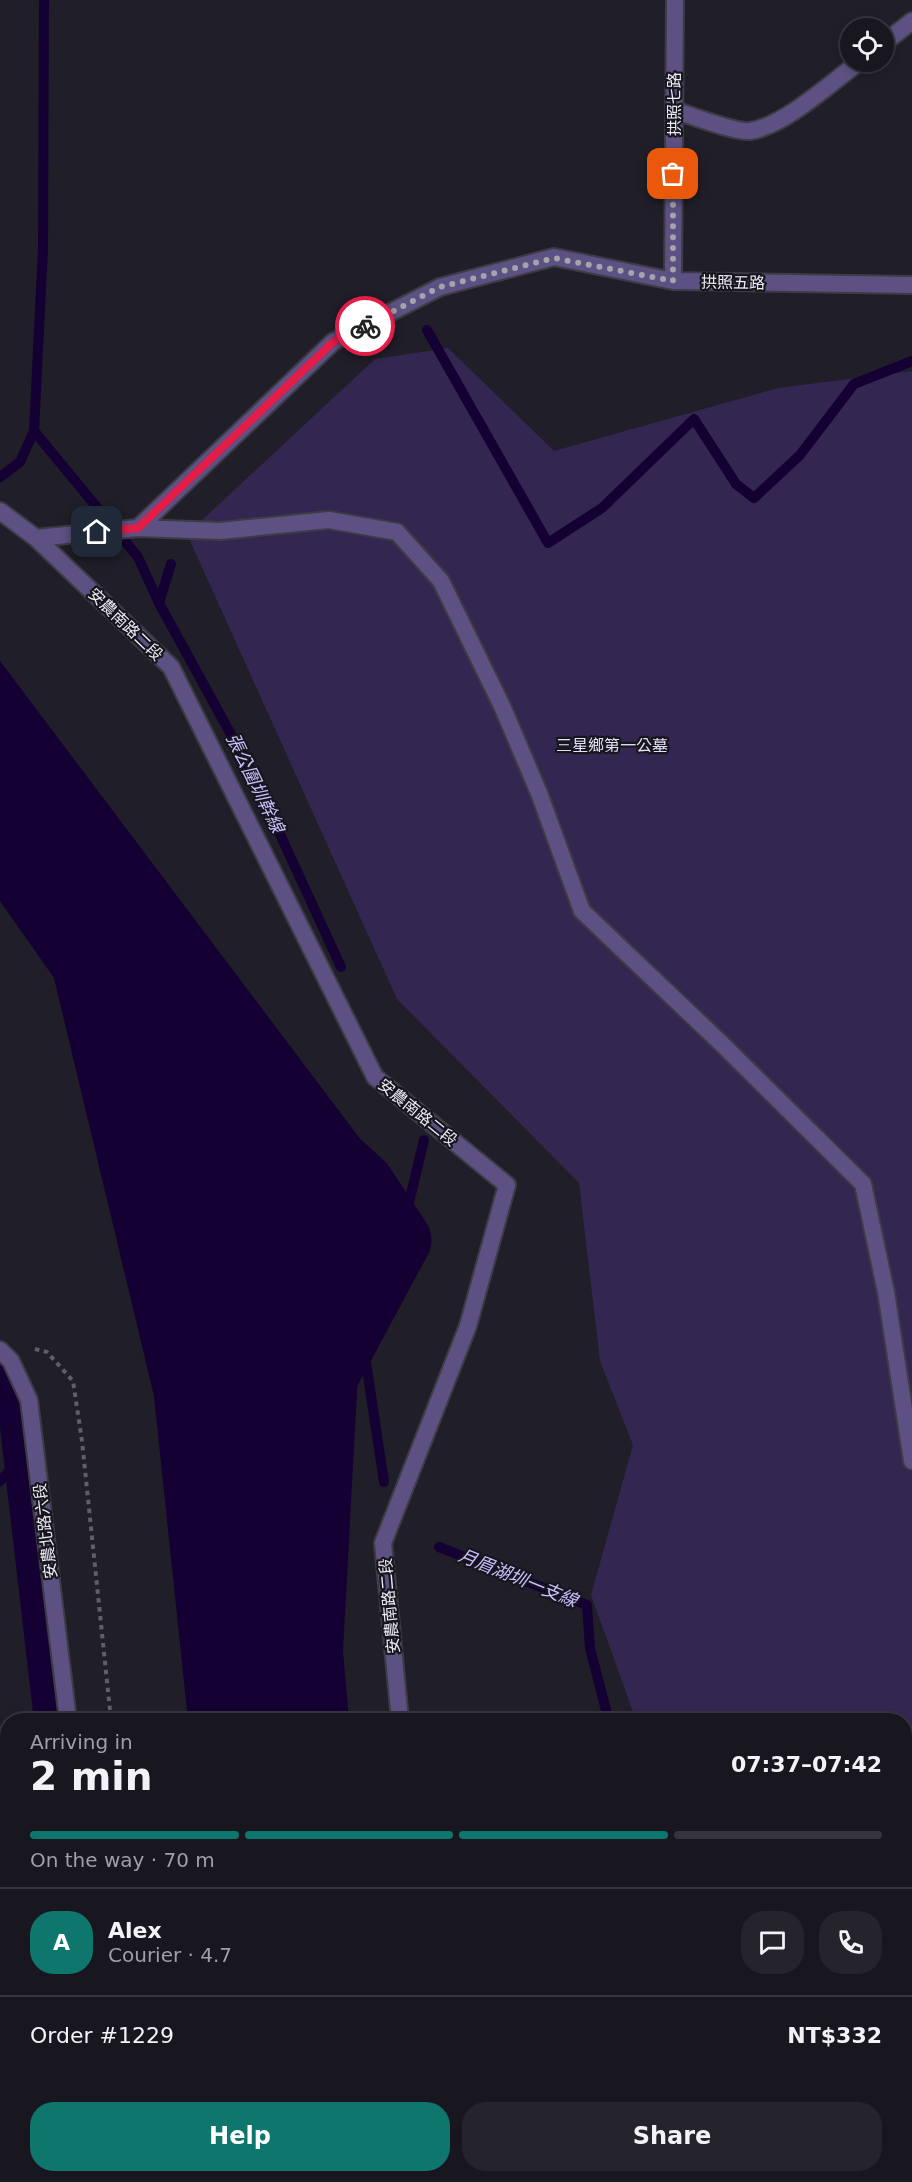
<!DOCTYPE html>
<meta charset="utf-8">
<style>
:root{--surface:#18161e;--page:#25232b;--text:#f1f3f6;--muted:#9f9fa4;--line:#36353c;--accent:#0f766e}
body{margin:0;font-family:"DejaVu Sans","Noto Sans TC",sans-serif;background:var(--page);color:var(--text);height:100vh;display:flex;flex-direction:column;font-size:22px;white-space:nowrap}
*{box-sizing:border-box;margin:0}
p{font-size:20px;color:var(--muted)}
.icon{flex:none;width:33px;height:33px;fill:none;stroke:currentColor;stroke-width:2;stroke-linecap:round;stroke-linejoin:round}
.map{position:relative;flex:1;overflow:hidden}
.drawer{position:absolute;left:0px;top:1713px;width:912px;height:470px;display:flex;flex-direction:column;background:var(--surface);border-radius:24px 24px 0 0;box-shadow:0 3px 9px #0003,0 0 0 2px var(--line)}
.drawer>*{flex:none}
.fabs{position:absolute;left:840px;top:18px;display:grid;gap:12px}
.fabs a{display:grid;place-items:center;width:54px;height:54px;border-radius:50%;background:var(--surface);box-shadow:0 3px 9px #0003,0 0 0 2px var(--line);font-size:30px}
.pin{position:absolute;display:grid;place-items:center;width:51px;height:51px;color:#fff;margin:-26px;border-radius:12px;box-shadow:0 3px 9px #0006}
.courier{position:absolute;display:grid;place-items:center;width:60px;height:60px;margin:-30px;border:4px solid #e11d48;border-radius:50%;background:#fff;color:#222;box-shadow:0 2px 8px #0007}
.summary em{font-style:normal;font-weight:800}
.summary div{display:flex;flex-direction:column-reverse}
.summary{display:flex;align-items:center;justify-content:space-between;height:102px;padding:0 30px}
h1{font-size:39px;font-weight:800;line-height:45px}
.bar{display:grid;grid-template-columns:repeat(4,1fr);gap:9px 6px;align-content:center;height:72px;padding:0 30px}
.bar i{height:8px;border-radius:4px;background:var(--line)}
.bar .on{background:var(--accent)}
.bar p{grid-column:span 4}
.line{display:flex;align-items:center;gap:15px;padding:0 30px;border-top:2px solid var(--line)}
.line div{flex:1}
.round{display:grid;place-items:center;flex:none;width:63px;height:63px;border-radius:24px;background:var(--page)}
.button{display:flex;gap:12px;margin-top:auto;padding:12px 30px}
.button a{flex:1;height:69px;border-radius:24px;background:var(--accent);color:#fff;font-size:24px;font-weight:800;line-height:69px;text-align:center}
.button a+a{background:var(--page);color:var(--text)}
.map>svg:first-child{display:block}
.green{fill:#332752}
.water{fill:#140032}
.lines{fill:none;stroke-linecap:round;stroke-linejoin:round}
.stream{stroke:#140032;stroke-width:10}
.canal{stroke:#140032;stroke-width:36}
.river{stroke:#140032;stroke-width:63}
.service-casing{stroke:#3d3b44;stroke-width:20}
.path{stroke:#605e67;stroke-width:4;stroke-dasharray:4.5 4.5;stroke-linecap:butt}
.service{stroke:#5c5182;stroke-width:16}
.done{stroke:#a5a3ab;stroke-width:6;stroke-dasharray:0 10.8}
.route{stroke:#e11d48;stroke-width:8}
.labels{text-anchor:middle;stroke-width:4.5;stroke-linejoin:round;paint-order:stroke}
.street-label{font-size:16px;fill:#ecebf2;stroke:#17151e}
.park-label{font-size:16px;fill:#e4e0f6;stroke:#17151e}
.water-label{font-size:18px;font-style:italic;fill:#ccbffe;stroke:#17151e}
</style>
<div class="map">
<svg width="912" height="2182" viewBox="0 0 912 2182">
<rect width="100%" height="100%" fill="#201e28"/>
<!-- green -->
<path class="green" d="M448,348l106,103 224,-63 134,-17v1569l-8,-1v-219h-268l-45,-125 42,-150 -33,-84 -21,-178 -182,-184 -210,-465 188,-175z
M905,1969l7,1v93l-7,-3z"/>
<!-- water -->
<path class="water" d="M0,661l370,491 -27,499 6,69h-161l-34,-324 -100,-418 -54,-77z
M236,2175h152l1,7h-153z"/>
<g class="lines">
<!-- stream -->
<path class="stream" d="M44,0l-1,248 -9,183 104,126 21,46 92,168 90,196
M427,330l121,213 54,-35 92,-89 42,65 18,14 46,-43 54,-71 58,-23
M0,477l20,-15 14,-31
M159,603l12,-39
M400,1240l24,-100
M359,1316l25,166
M0,1481l21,-22
M439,1547l148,58 3,43 17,66 4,6
M766,2182v-7"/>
<!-- canal -->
<path class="canal" d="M0,1370l14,22 38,328
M106,2175v7"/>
<!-- river -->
<path class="river" d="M306,1132l57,52 37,56 -79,147"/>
<defs>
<path id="service" d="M884,43l28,-22
M674,110c15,5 63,23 76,21 34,-5 81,-48 109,-69
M673,281l2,-281
M0,511l36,27 135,129 204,410 132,108 -39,141 -85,217 17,177
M138,528l82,3 109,-11 68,12 44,49 61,125 37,87 43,118 142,135 139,138 23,108 26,169
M36,538l102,-10 195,-186 107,-55 114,-30 119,24 239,4
M0,1350l11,11 18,39 39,320
M124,2175v7
M443,2175l1,7"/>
</defs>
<!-- service casing -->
<use href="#service" class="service-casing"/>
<!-- path -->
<path class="path" d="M35,1349l12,3 26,29 9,60 29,279
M164,2175l1,7"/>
<!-- service -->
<use href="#service" class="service"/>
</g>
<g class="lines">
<!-- done -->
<path class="done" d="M365,326l75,-39 114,-29 119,23v-107"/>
<!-- route -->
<path class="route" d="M97,532l41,-4 195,-186 32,-16"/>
</g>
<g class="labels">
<!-- street labels -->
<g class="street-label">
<text transform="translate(674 104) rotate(-90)" y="6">拱照七路</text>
<text transform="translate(733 282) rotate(1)" y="6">拱照五路</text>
<text transform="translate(126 624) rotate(44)" y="6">安農南路二段</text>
<text transform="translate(418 1112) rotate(39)" y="6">安農南路二段</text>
<text transform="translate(45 1531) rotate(-97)" y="6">安農北路六段</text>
<text transform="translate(389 1606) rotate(-95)" y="6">安農南路二段</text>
</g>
<!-- park labels -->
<g class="park-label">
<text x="612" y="751">三星鄉第一公墓</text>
</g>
<!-- water labels -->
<g class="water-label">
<text transform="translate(255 783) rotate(64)" y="6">張公圍圳幹線</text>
<text transform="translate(518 1578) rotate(22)" y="6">月眉湖圳一支線</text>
</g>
</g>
</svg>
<div class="fabs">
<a><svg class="icon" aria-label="locate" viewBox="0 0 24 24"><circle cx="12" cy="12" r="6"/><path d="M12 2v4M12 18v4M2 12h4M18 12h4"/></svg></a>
</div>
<div class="pin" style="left:673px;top:174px;background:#ea580c"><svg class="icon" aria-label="bag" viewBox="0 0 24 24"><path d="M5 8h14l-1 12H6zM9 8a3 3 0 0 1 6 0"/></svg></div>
<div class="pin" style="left:97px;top:532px;background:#1f2937"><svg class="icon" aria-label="home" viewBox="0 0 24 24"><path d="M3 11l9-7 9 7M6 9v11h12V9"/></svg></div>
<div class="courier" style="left:365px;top:326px"><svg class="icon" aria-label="bike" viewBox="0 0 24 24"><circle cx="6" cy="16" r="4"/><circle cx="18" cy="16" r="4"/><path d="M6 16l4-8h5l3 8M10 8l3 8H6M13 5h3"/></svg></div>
<section class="drawer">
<div class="summary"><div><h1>2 min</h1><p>Arriving in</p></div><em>07:37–07:42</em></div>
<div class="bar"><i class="on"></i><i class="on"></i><i class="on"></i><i></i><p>On the way · 70 m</p></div>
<div class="line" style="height:108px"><b class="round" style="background:var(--accent);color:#fff">A</b><div><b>Alex</b><p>Courier · 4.7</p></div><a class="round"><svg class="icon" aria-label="chat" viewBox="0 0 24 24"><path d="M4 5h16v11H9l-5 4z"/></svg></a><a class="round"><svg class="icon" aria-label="phone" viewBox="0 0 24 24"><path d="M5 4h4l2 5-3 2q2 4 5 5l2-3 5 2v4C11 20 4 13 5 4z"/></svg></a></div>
<div class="line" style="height:78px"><div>Order #1229</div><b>NT$332</b></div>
<div class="button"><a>Help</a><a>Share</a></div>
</section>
</div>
